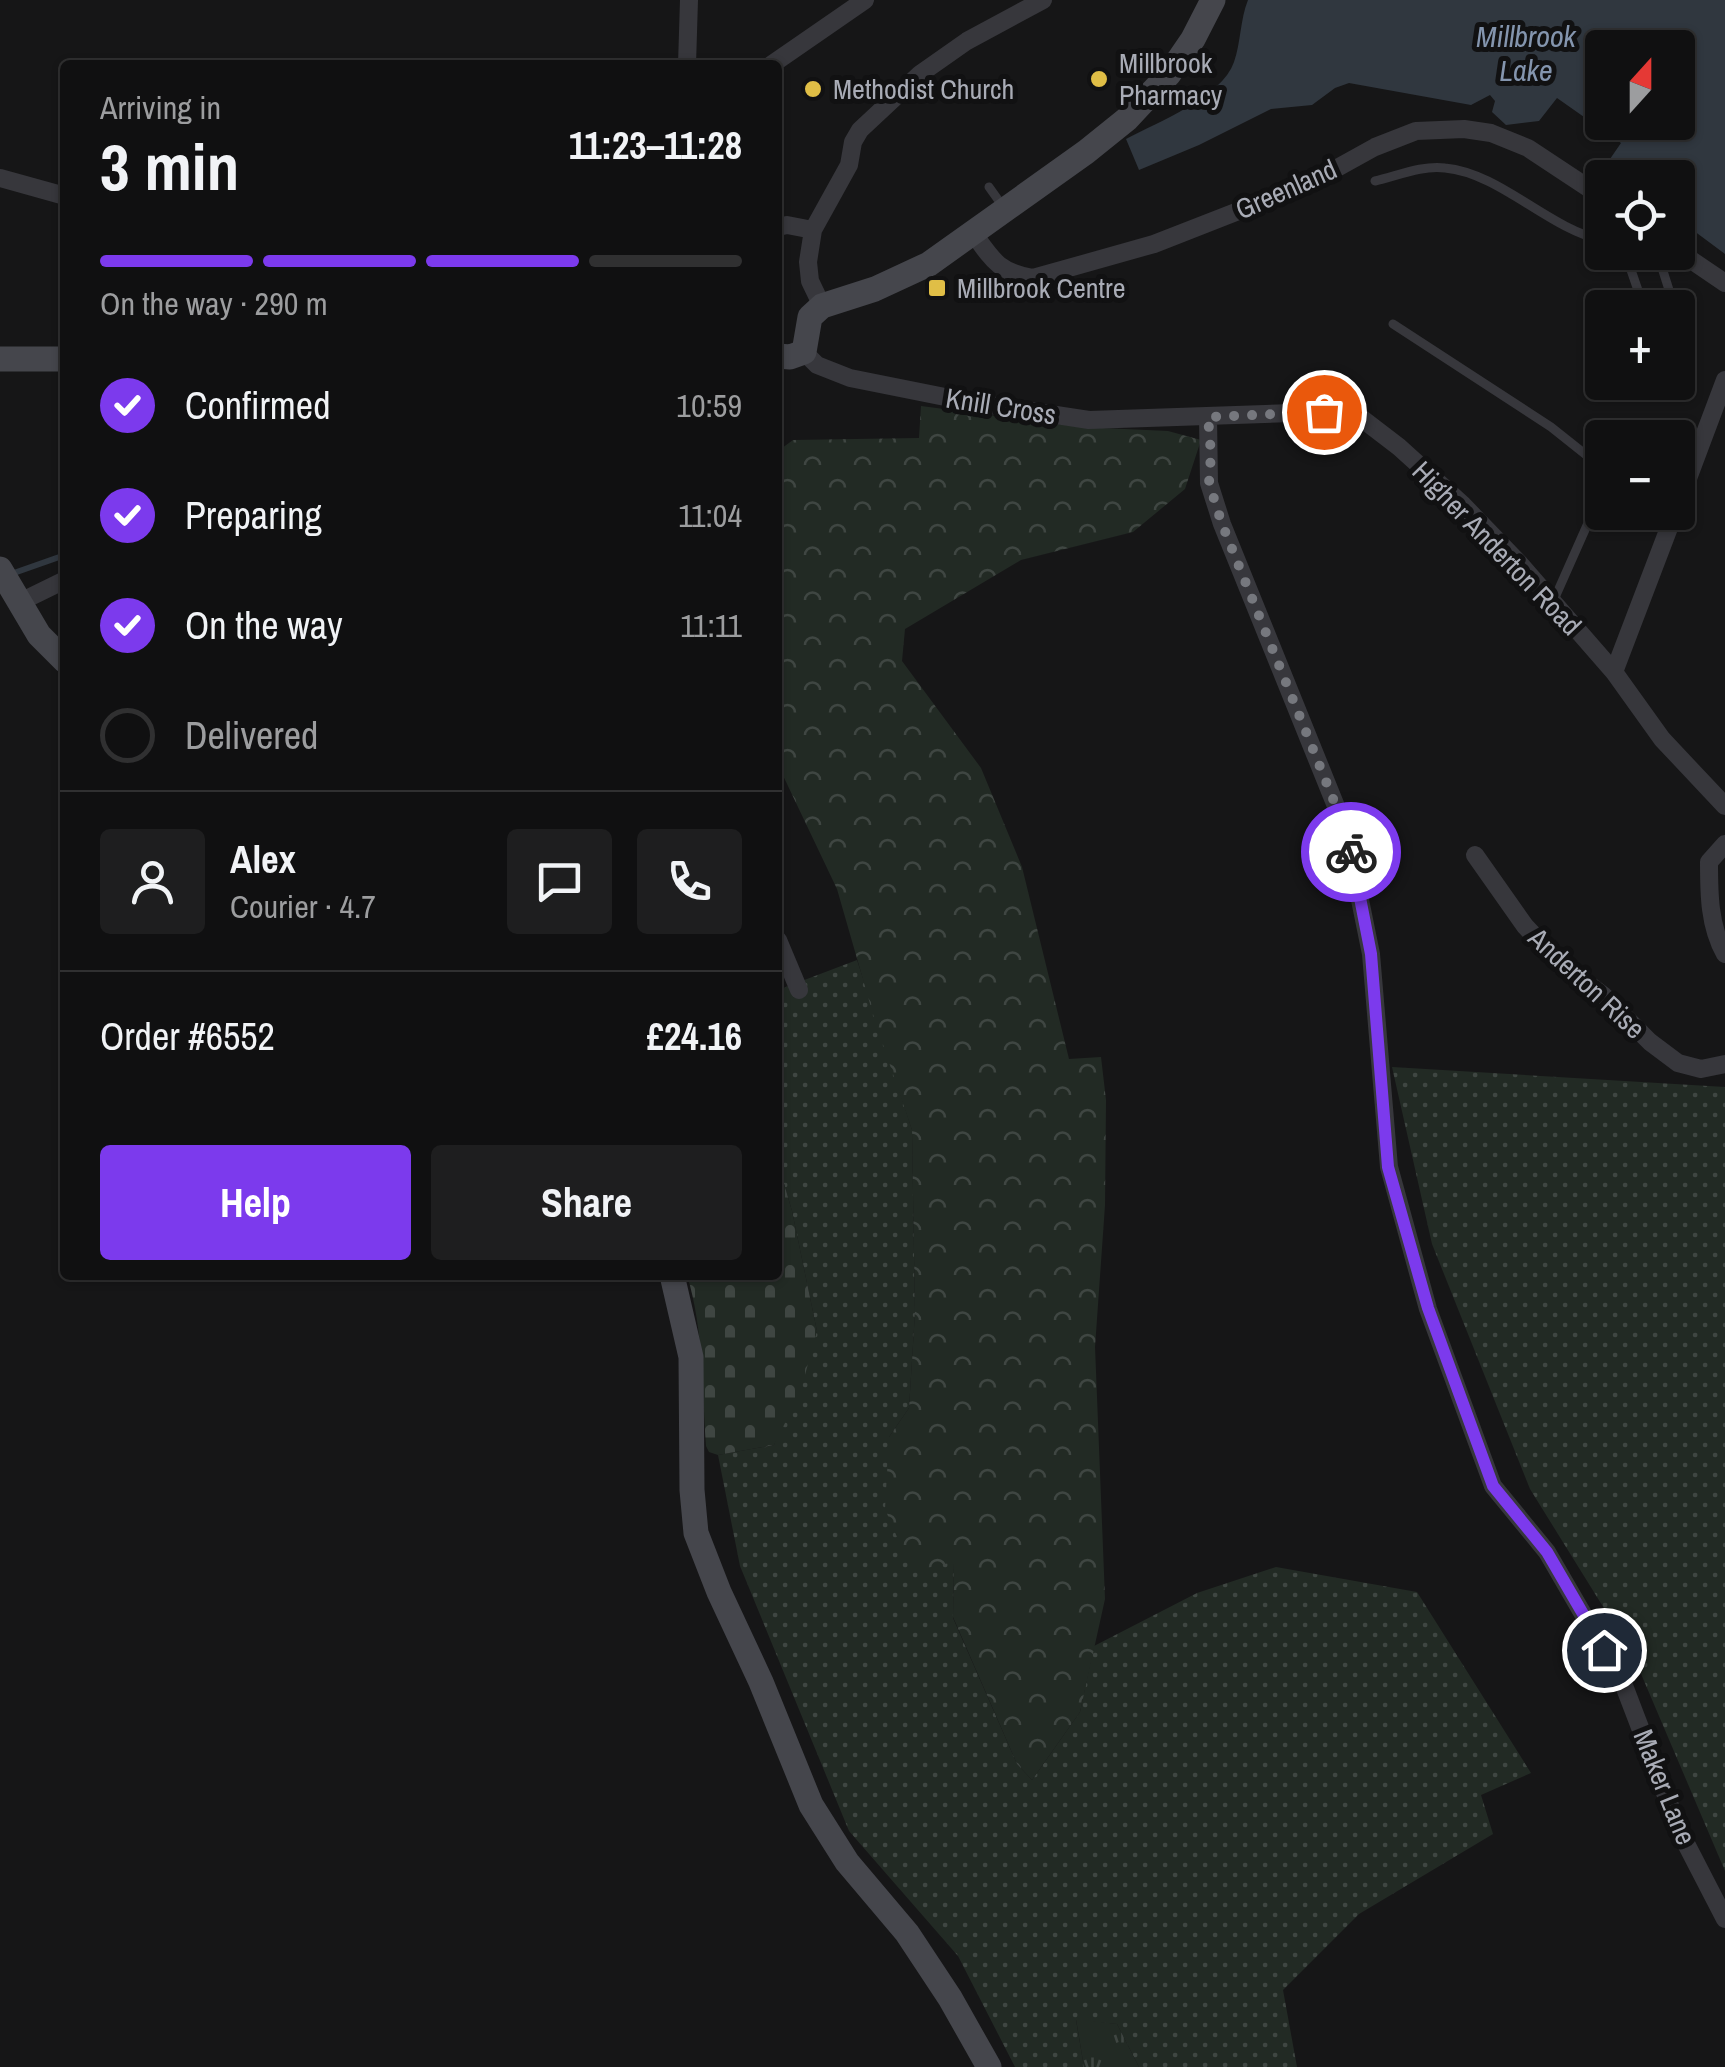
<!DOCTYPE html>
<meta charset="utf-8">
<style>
:root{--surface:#101011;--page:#1e1e1f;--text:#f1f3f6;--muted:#9c9d9f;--line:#303031;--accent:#7c3aed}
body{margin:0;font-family:"Archivo Narrow",sans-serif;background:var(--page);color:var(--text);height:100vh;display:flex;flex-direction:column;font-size:38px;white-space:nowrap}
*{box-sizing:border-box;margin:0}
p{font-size:32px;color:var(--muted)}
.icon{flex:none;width:55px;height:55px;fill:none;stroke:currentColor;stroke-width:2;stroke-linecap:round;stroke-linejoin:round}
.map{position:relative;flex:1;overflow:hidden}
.details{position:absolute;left:60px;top:60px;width:722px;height:1220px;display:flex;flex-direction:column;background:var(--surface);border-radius:10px;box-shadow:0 2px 8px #0004,0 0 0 2px var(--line)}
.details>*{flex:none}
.needle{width:65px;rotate:21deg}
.buttons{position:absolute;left:1585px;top:30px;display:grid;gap:20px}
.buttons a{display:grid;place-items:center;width:110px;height:110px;border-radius:10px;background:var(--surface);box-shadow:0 2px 8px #0004,0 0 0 2px var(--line);font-size:50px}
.pin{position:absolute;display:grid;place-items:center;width:85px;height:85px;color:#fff;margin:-42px;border:5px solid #fff;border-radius:50%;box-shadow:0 2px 10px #0007}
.courier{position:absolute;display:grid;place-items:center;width:100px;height:100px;margin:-50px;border:8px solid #7c3aed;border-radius:50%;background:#fff;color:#222;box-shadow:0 2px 12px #0007}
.summary em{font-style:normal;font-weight:700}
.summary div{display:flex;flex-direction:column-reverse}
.summary{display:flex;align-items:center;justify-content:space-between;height:170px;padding:0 40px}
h1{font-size:65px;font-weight:700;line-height:75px}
.bar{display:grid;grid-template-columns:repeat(4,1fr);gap:15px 10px;align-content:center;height:120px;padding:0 40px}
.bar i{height:12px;border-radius:8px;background:var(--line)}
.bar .current{background:var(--accent)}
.bar p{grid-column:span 4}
.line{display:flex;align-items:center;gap:25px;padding:0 40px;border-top:2px solid var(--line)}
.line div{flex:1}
.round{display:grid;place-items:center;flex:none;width:105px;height:105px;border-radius:10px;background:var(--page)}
ol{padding:0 40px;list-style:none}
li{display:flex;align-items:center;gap:30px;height:110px}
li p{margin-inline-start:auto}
li .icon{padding:10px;border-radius:50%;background:var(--accent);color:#fff;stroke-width:4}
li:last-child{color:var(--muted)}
li i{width:55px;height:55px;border:5px solid var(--line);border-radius:50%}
.action{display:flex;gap:20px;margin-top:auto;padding:20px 40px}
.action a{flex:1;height:115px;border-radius:10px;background:var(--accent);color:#fff;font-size:40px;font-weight:700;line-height:115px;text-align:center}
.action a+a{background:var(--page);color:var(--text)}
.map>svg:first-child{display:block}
.grass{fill:url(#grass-dots)}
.forest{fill:url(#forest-crowns)}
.cemetery{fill:url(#cemetery-stones)}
.park{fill:url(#park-tufts)}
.water{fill:#30373f;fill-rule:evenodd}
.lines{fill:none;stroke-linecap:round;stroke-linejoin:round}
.stream{stroke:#30373f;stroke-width:6}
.lane{stroke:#37373c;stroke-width:9}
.street{stroke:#37373c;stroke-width:18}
.secondary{stroke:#45464c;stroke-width:25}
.done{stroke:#76787e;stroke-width:10;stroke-dasharray:0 18}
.route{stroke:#7c3aed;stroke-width:12}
.poi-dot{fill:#e0be46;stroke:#111112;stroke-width:4}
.labels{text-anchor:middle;stroke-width:10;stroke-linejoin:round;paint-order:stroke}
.poi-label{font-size:28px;fill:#a9acb6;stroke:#111112;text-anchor:start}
.street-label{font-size:28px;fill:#a9acb6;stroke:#111112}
.water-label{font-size:30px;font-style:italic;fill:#8495ae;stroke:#111112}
</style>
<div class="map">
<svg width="1725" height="2067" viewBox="0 0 1725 2067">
<defs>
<pattern id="grass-dots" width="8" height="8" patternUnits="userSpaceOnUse" patternTransform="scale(2.5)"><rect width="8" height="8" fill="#222a24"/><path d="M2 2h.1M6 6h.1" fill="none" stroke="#3f4642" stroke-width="1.8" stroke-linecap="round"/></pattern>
<pattern id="forest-crowns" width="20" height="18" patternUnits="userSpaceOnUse" patternTransform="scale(2.5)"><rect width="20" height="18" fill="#222a24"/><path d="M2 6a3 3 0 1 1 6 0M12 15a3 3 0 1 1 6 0" fill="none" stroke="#3f4642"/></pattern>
<pattern id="cemetery-stones" width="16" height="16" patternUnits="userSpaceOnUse" patternTransform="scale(2.5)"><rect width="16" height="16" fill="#222a24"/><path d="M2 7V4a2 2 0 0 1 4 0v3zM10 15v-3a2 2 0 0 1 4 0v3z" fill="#3f4642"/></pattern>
<pattern id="park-tufts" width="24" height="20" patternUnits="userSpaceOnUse" patternTransform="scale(2.5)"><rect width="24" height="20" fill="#222a24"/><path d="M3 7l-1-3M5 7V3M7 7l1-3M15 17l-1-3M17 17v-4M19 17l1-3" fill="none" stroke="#3f4642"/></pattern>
</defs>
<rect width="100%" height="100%" fill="#161617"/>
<!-- grass -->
<path class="grass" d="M857,960l55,170 3,183 -6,95 -20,29 65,125 -1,56 64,146 15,16 48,-68 14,-66 103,-53 79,-26 141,25 114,181 -50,22 12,39 -134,80 -76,76 14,77h-158l-22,-43 -41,-4 8,47h-69l-57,-111 -109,-125 -109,-265 -22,-111 56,-10 43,-114 -25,-120 -14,-48v-173z
M1392,1067l333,20v784l-92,-216 -103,-166 -98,-245z"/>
<!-- forest -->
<path class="forest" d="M921,406l159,21 88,4 33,9 -16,49 -52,43 -112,28 -116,69 -3,32 79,107 41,99 47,192 32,-2 5,43 -1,105 -10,142 10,252 -25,113 -48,68 -15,-16 -64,-147 1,-55 -36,8 -18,-26 -15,-35 4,-72 20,-29 6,-95 -3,-183 -37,-109 -38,-132 -59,-124v-314l15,-11 126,-2z"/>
<!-- cemetery -->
<path class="cemetery" d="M778,1163l14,48 25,120 -17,62 -26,52 -56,10 -9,-3 -3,-6c-4,-58 -2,-115 -19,-171h91z"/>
<!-- park -->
<path class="park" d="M1076,2019l41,5 22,43h-55z"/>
<!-- water -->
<path class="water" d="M1248,0h477v254l-47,-35v-41l-67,-1 -10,-5 20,-29 -64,-45 -18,23 -33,4 -14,-13 3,-11 -5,-6 -19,10 -122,-22 -14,5 -23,17 -41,4 -72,36 -60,25 -13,-31c32,-17 96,-42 108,-77 7,-20 6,-42 14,-62zM1602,48h76v74h-76z"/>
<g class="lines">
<!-- stream -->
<path class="stream" d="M11,574l54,-19"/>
<!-- lane -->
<path class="lane" d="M1375,181c22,-5 47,-16 70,-13 55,5 104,61 157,72
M989,187l15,21
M1613,252l17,15 12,35
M1657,252l13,41
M1393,324l158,103 49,39 2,12
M1553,602l47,-106 2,-16"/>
<!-- street -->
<path class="street" d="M687,65l2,-65
M771,65l94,-65
M0,178l65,18
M778,227l9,-2 26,5
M974,234c19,27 25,38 59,44l121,-34 156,-61 65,-36 41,-16 48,-2 27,4 37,15 74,49
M1678,251l47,32
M822,306l-12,-25 -2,-19 5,-32 36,-65 4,-23 7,-12 60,-56 47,-33 76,-41
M804,352l13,13 33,13 120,24 119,18 263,-9 47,36 64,58 56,58 95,109 48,67 63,67
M1208,417l1,66 13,41 124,307 25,123 18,213 39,142 65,177 54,66 76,131 57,149 45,87
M1678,505l47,-125
M18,603l47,-23
M1614,672l61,-160
M1725,844l-16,18c0,31 0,64 16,92
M1475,855l50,71 33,35 46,35 46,46 28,21 23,6 24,-5
M778,940l21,50"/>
<!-- secondary -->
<path class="secondary" d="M778,356l12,1 14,-5 6,-35 12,-11 53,-17 54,-25 157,-112 41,-33 42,-45 24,-35 20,-39
M0,359h65
M0,569l39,66 26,26
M672,1275l19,82 1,133 4,43 23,59 42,90 50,123 36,57 60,71 43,65 39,69"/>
</g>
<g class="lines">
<!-- done -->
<path class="done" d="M1324,412l-116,5 3,37 -2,29 13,41 124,307 5,21"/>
<!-- route -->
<path class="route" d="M1351,852l20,102 17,213 40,141 65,178 54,66 57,98"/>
</g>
<!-- markers -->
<g class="poi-dot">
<circle cx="1099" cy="79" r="10"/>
<circle cx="813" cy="89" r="10"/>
<rect x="927" y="278" width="20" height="20" rx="5"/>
</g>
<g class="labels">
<!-- poi labels -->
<g class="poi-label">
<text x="1119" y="73">Millbrook<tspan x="1119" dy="32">Pharmacy</tspan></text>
<text x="833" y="99">Methodist Church</text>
<text x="957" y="298">Millbrook Centre</text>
</g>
<!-- street labels -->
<g class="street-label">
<text transform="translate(1286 189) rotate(-24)" y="10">Greenland</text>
<text transform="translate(1001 406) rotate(9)" y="10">Knill Cross</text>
<text transform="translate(1497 548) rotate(46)" y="10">Higher Anderton Road</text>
<text transform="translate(1587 983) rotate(43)" y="10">Anderton Rise</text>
<text transform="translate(1665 1787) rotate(68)" y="10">Maker Lane</text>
</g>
<!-- water labels -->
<g class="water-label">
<text x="1526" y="47">Millbrook<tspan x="1526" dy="34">Lake</tspan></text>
</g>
</g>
</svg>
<div class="buttons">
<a><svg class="needle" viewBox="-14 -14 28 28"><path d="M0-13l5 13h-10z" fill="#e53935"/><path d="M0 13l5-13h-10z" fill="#9c9d9f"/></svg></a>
<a><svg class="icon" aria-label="locate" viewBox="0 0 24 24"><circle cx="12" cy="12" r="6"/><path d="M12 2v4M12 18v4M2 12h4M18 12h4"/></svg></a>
<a>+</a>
<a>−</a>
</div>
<div class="pin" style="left:1324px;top:412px;background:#ea580c"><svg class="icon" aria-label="bag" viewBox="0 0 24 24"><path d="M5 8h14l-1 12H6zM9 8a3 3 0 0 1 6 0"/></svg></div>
<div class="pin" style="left:1604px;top:1650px;background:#1f2937"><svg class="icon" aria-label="home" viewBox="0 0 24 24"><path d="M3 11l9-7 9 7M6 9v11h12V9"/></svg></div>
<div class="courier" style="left:1351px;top:852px"><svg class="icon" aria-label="bike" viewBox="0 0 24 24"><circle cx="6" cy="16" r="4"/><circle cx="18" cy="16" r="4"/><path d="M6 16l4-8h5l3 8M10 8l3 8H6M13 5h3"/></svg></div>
<section class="details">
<div class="summary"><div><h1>3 min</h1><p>Arriving in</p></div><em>11:23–11:28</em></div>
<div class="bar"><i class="current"></i><i class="current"></i><i class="current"></i><i></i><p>On the way · 290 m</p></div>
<ol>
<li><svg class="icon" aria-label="check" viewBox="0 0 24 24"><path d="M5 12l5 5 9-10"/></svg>Confirmed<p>10:59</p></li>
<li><svg class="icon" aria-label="check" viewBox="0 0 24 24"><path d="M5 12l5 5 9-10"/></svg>Preparing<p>11:04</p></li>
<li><svg class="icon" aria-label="check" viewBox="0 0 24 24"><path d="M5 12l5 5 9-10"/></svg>On the way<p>11:11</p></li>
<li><i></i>Delivered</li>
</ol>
<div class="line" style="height:180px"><a class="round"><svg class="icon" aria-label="person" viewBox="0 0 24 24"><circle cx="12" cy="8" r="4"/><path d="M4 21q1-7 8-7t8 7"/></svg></a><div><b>Alex</b><p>Courier · 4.7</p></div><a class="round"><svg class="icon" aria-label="chat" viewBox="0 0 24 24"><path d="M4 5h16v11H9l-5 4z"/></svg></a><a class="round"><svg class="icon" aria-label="phone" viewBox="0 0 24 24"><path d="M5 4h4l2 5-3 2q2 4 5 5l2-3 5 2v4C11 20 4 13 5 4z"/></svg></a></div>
<div class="line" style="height:130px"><div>Order #6552</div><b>£24.16</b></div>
<div class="action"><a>Help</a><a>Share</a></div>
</section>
</div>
